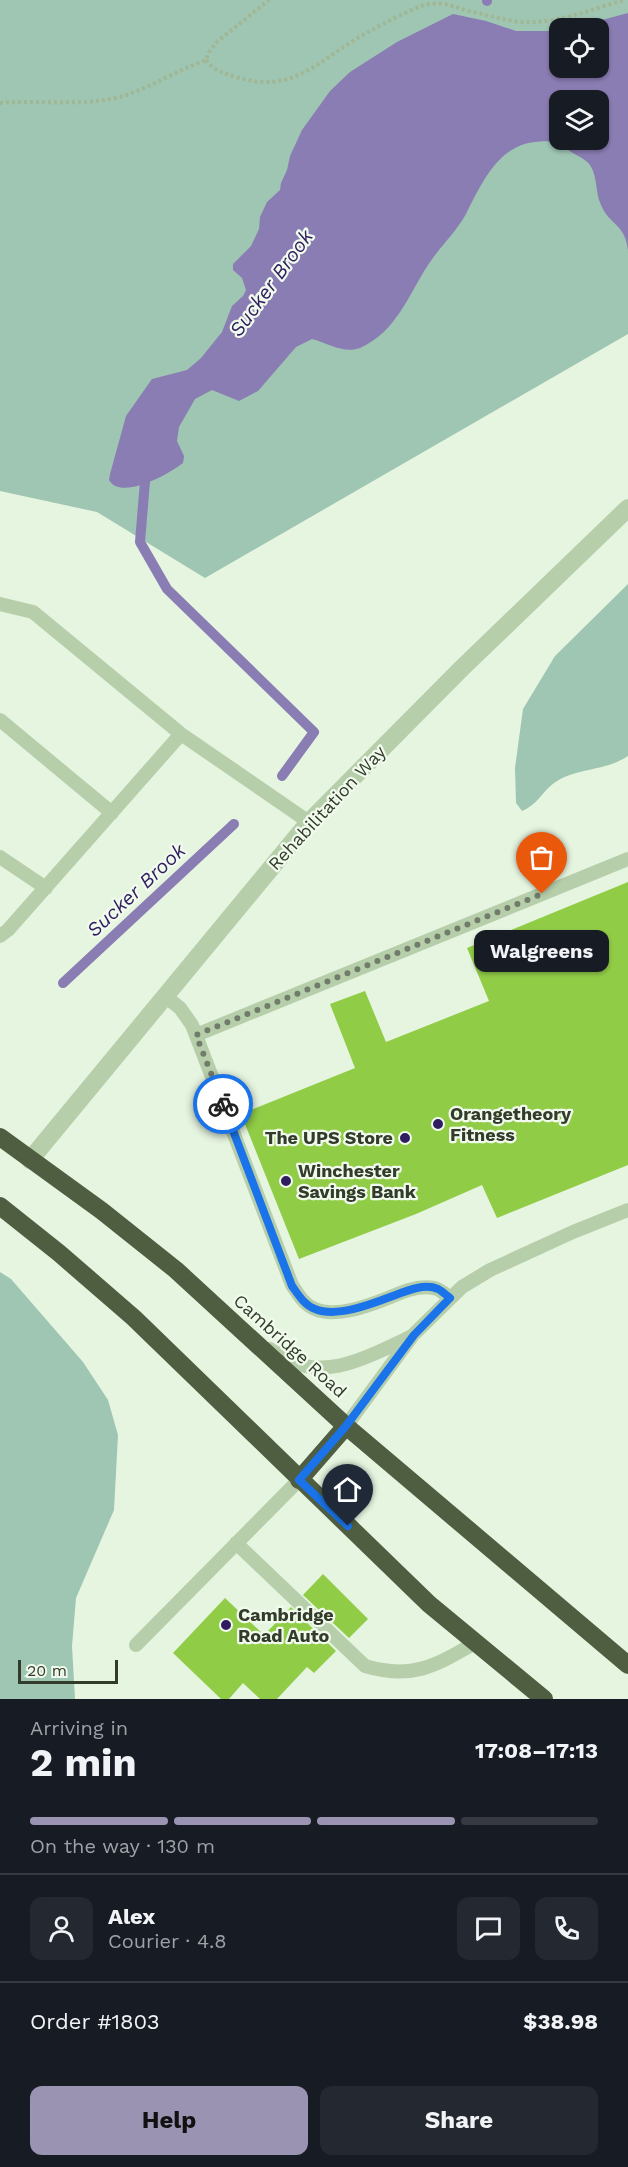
<!DOCTYPE html>
<meta charset="utf-8">
<style>
:root{--surface:#171b24;--page:#242831;--text:#f1f3f6;--muted:#9ea1a6;--line:#363941;--accent:#9a93b2}
body{margin:0;font-family:"Work Sans",sans-serif;background:var(--page);color:var(--text);height:100vh;display:flex;flex-direction:column;font-size:22px;white-space:nowrap}
*{box-sizing:border-box;margin:0}
p{font-size:20px;color:var(--muted)}
.icon{flex:none;width:33px;height:33px;fill:none;stroke:currentColor;stroke-width:2;stroke-linecap:round;stroke-linejoin:round}
.map{position:relative;height:1699px;overflow:hidden}
.side{display:flex;flex-direction:column;background:var(--surface);flex:1}
.side>*{flex:none}
.tools{position:absolute;left:549px;top:18px;display:grid;gap:12px}
.tools a{display:grid;place-items:center;width:60px;height:60px;border-radius:12px;background:var(--surface);box-shadow:0 2px 4px #0004;font-size:30px}
.scale{position:absolute;left:18px;bottom:15px;width:100px;box-sizing:border-box;padding-left:6px;border:3px solid #333b2a;border-top:0;font-size:16px;line-height:21px;white-space:nowrap;color:#333b2a;-webkit-text-stroke:4px #f1fbed;paint-order:stroke}
.pin{position:absolute;display:grid;place-items:center;width:51px;height:51px;color:#fff;margin:-62px -26px;border-radius:50% 50% 50% 0;rotate:-45deg;box-shadow:0 0 6px #0007}
.pin .icon{rotate:45deg}
.courier{position:absolute;display:grid;place-items:center;width:60px;height:60px;margin:-30px;border:4px solid #1a73e8;border-radius:50%;background:#fff;color:#222;box-shadow:0 2px 8px #0007}
.bubble{position:absolute;height:42px;border-radius:12px;background:var(--surface);box-shadow:0 2px 4px #0004;font-size:20px;font-weight:700;line-height:42px;text-align:center}
.head em{font-style:normal;font-weight:700}
.head div{display:flex;flex-direction:column-reverse}
.head{display:flex;align-items:center;justify-content:space-between;height:102px;padding:0 30px}
h1{font-size:39px;font-weight:700;line-height:45px}
.bar{display:grid;grid-template-columns:repeat(4,1fr);gap:9px 6px;align-content:center;height:72px;padding:0 30px}
.bar i{height:8px;border-radius:4px;background:var(--line)}
.bar .selected{background:var(--accent)}
.bar p{grid-column:span 4}
.line{display:flex;align-items:center;gap:15px;padding:0 30px;border-top:2px solid var(--line)}
.line div{flex:1}
.round{display:grid;place-items:center;flex:none;width:63px;height:63px;border-radius:12px;background:var(--page)}
.primary-button{display:flex;gap:12px;margin-top:auto;padding:12px 30px}
.primary-button a{flex:1;height:69px;border-radius:12px;background:var(--accent);color:#111;font-size:24px;font-weight:700;line-height:69px;text-align:center}
.primary-button a+a{background:var(--page);color:var(--text)}
.map>svg:first-child{display:block}
.green{fill:#9fc5b3;fill-rule:evenodd}
.water{fill:#8a7db3;fill-rule:evenodd}
.lines{fill:none;stroke-linecap:round;stroke-linejoin:round}
.stream{stroke:#8a7db3;stroke-width:10}
.building{fill:#91cc47}
.path{stroke:#a1b793;stroke-width:4;stroke-dasharray:3 3;stroke-linecap:butt}
.lane{stroke:#b7ceab;stroke-width:14}
.street{stroke:#b7ceab;stroke-width:18}
.highway{stroke:#4f5d41;stroke-width:18}
.done{stroke:#727c6a;stroke-width:6;stroke-dasharray:0 10.8}
.route{stroke:#1a73e8;stroke-width:8}
.poi-dot{fill:#2f1d60;stroke:#f1fbed;stroke-width:2}
.labels{text-anchor:middle;stroke-width:4.5;stroke-linejoin:round;paint-order:stroke}
.street-label{font-size:18px;fill:#333b2a;stroke:#f1fbed}
.poi-label{font-size:18px;font-weight:bold;fill:#333b2a;stroke:#f1fbed;text-anchor:start}
.water-label{font-size:20px;font-style:italic;fill:#2f1d60;stroke:#f1fbed}
</style>
<div class="map">
<svg width="628" height="1699" viewBox="0 0 628 1699">
<rect width="100%" height="100%" fill="#e6f5e0"/>
<!-- green -->
<path class="green" d="M0,0h628v334l-423,244 -108,-66 -97,-21zM560,28h38v40h-38zM560,100h38v40h-38z
M628,584v172c-24,16 -51,11 -74,27 -12,9 -17,22 -32,28l-6,-8 -1,-35 8,-59 32,-53z
M0,1272l11,7 72,83 25,38 10,35 -4,75 -38,88 -4,48 3,53h-75z"/>
<!-- water -->
<path class="water" d="M628,13v237c-3,-27 -19,-25 -27,-45 -6,-12 -3,-28 -11,-40 -4,-6 -16,-11 -22,-15 -11,-8 -19,-10 -33,-8 -38,4 -54,43 -69,72 -10,18 -27,34 -38,51 -20,31 -32,67 -68,83 -16,6 -33,-5 -48,-9l-16,8 -38,44 -19,10 -27,-11 -17,9 -16,28 -2,14 7,15 -1,7c-14,11 -62,38 -74,17l1,-6 16,-58 26,-37 35,-9 14,-12 21,-26 10,-26 11,-10 3,-6 -4,-12 -9,-8v-6l18,-18 8,-17 1,-12 7,-15 13,-12 1,-7 6,-13 3,-14 12,-26 28,-39 20,-19 47,-30 56,-28 33,7 30,10h43l1,37h38v-40h-26zM560,100h38v40h-38z"/>
<g class="lines">
<!-- stream -->
<path class="stream" d="M487,1v-1
M146,469l-6,73 27,47 147,143 -32,44
M63,983l171,-159"/>
</g>
<!-- building -->
<path class="building" d="M628,882v283l-131,53 -15,-33 -66,29 -117,45 -58,-145 114,-46 -25,-64 35,-13 21,51 103,-41 -22,-53z
M323,1574l45,45 -19,19 -46,-43z
M225,1598l39,37 27,-28 45,44 -22,22 -7,-6 -30,32h-17l-17,-16 -14,16h-8l-48,-46z"/>
<g class="lines">
<!-- path -->
<path class="path" d="M206,60c8,11 18,13 30,17 54,17 78,-12 120,-38 20,-12 43,-24 65,-33 20,-6 30,0 48,5 19,4 38,11 58,11 32,1 66,-13 97,-22
M0,103c38,-3 78,3 116,-5 31,-8 59,-27 90,-38l3,-8 9,-11 51,-41"/>
<!-- lane -->
<path class="lane" d="M0,604l33,8 148,122 128,88
M0,720l112,93
M0,857l46,31
M0,936l8,-6 173,-196
M165,996l15,12 12,17 100,260c6,9 12,20 23,24 21,9 53,-3 73,-11 14,-6 30,-13 46,-10 6,1 11,6 16,10
M196,1035l432,-176
M270,1349c7,4 13,9 20,12 40,19 86,-8 122,-25
M346,1426l67,-91 49,-48 28,-17 83,-38 55,-22
M236,1543l129,123c47,14 70,0 110,-23
M136,1645l163,-165"/>
<!-- street -->
<path class="street" d="M30,1160l279,-338 153,-154 166,-160"/>
<!-- highway -->
<path class="highway" d="M0,1137l102,74 74,59 170,156 282,239
M0,1206l59,47 75,65 295,286 115,95
M299,1480l47,-54"/>
</g>
<g class="lines">
<!-- done -->
<path class="done" d="M223,1104l-27,-69 346,-141"/>
<!-- route -->
<path class="route" d="M223,1104l69,182c6,8 12,19 23,23 22,9 57,-5 78,-13 13,-5 31,-13 45,-7 4,2 8,6 12,9l-36,37 -68,91 -47,54 49,46"/>
</g>
<!-- markers -->
<g class="poi-dot">
<circle cx="438" cy="1124" r="6"/>
<circle cx="405" cy="1138" r="6"/>
<circle cx="286" cy="1181" r="6"/>
<circle cx="226" cy="1625" r="6"/>
</g>
<g class="labels">
<!-- street labels -->
<g class="street-label">
<text transform="translate(327 808) rotate(-47)" y="6">Rehabilitation Way</text>
<text transform="translate(290 1346) rotate(42)" y="6">Cambridge Road</text>
</g>
<!-- poi labels -->
<g class="poi-label">
<text x="450" y="1120">Orangetheory<tspan x="450" dy="21">Fitness</tspan></text>
<text x="393" y="1144" text-anchor="end">The UPS Store</text>
<text x="298" y="1177">Winchester<tspan x="298" dy="21">Savings Bank</tspan></text>
<text x="238" y="1621">Cambridge<tspan x="238" dy="21">Road Auto</tspan></text>
</g>
<!-- water labels -->
<g class="water-label">
<text transform="translate(271 283) rotate(-54)" y="7">Sucker Brook</text>
<text transform="translate(136 890) rotate(-43)" y="7">Sucker Brook</text>
</g>
</g>
</svg>
<div class="tools">
<a><svg class="icon" aria-label="locate" viewBox="0 0 24 24"><circle cx="12" cy="12" r="6"/><path d="M12 2v4M12 18v4M2 12h4M18 12h4"/></svg></a>
<a><svg class="icon" aria-label="layers" viewBox="0 0 24 24"><path d="M12 4l9 5-9 5-9-5zM3 14l9 5 9-5"/></svg></a>
</div>
<div class="scale">20 m</div>
<div class="pin" style="left:542px;top:894px;background:#ea580c"><svg class="icon" aria-label="bag" viewBox="0 0 24 24"><path d="M5 8h14l-1 12H6zM9 8a3 3 0 0 1 6 0"/></svg></div>
<div class="pin" style="left:348px;top:1526px;background:#1f2937"><svg class="icon" aria-label="home" viewBox="0 0 24 24"><path d="M3 11l9-7 9 7M6 9v11h12V9"/></svg></div>
<div class="courier" style="left:223px;top:1104px"><svg class="icon" aria-label="bike" viewBox="0 0 24 24"><circle cx="6" cy="16" r="4"/><circle cx="18" cy="16" r="4"/><path d="M6 16l4-8h5l3 8M10 8l3 8H6M13 5h3"/></svg></div>
<div class="bubble" style="left:474px;top:930px;width:135px">Walgreens</div>
</div>
<section class="side">
<div class="head"><div><h1>2 min</h1><p>Arriving in</p></div><em>17:08–17:13</em></div>
<div class="bar"><i class="selected"></i><i class="selected"></i><i class="selected"></i><i></i><p>On the way · 130 m</p></div>
<div class="line" style="height:108px"><a class="round"><svg class="icon" aria-label="person" viewBox="0 0 24 24"><circle cx="12" cy="8" r="4"/><path d="M4 21q1-7 8-7t8 7"/></svg></a><div><b>Alex</b><p>Courier · 4.8</p></div><a class="round"><svg class="icon" aria-label="chat" viewBox="0 0 24 24"><path d="M4 5h16v11H9l-5 4z"/></svg></a><a class="round"><svg class="icon" aria-label="phone" viewBox="0 0 24 24"><path d="M5 4h4l2 5-3 2q2 4 5 5l2-3 5 2v4C11 20 4 13 5 4z"/></svg></a></div>
<div class="line" style="height:78px"><div>Order #1803</div><b>$38.98</b></div>
<div class="primary-button"><a>Help</a><a>Share</a></div>
</section>
